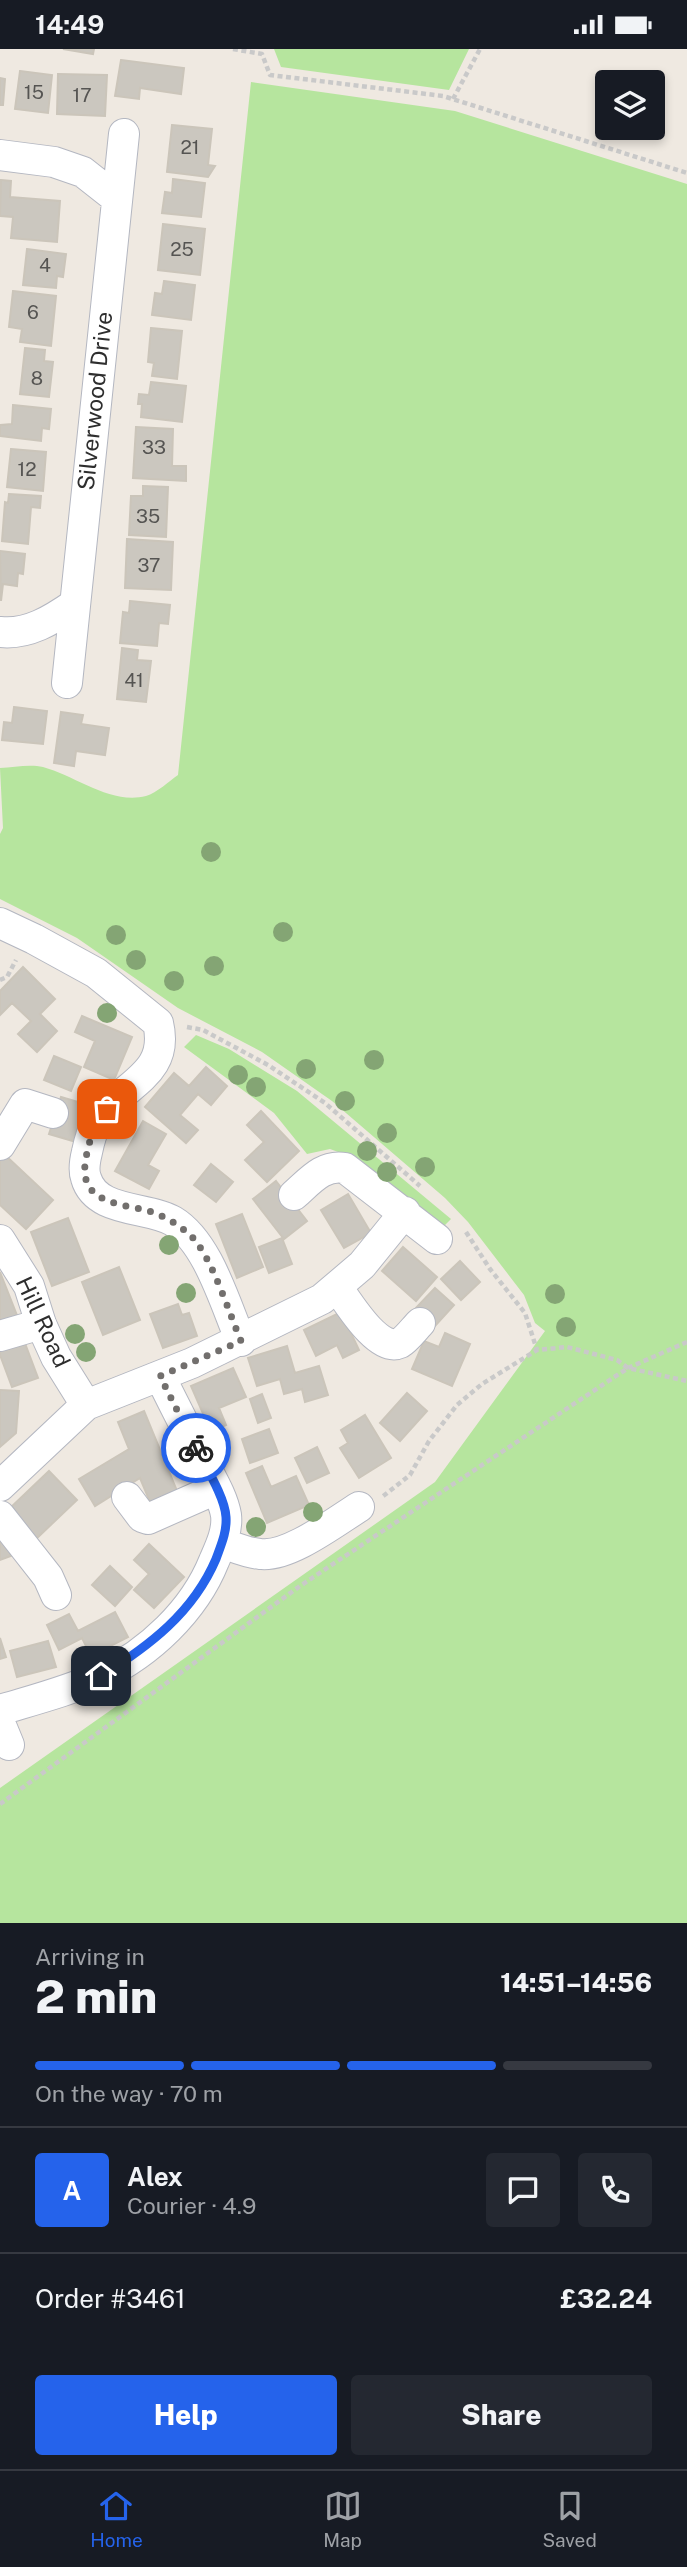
<!DOCTYPE html>
<meta charset="utf-8">
<style>
:root{--surface:#171b24;--page:#242831;--text:#f1f3f6;--muted:#9ea1a6;--line:#363941;--accent:#2563eb}
body{margin:0;font-family:"Public Sans",sans-serif;background:var(--page);color:var(--text);height:100vh;display:flex;flex-direction:column;font-size:26px;white-space:nowrap}
*{box-sizing:border-box;margin:0}
p{font-size:23px;color:var(--muted)}
.icon{flex:none;width:38px;height:38px;fill:none;stroke:currentColor;stroke-width:2;stroke-linecap:round;stroke-linejoin:round}
.map{position:relative;height:1874px;overflow:hidden}
.details{display:flex;flex-direction:column;background:var(--surface);flex:1}
.details>*{flex:none}
.tools{position:absolute;left:595px;top:21px;display:grid;gap:14px}
.tools a{display:grid;place-items:center;width:70px;height:70px;border-radius:7px;background:var(--surface);box-shadow:0 4px 10px #0003;font-size:35px}
.pin{position:absolute;display:grid;place-items:center;width:60px;height:60px;color:#fff;margin:-30px;border-radius:14px;box-shadow:0 4px 10px #0006}
.courier{position:absolute;display:grid;place-items:center;width:70px;height:70px;margin:-35px;border:5px solid #2563eb;border-radius:50%;background:#fff;color:#222;box-shadow:0 2px 9px #0007}
.summary em{font-style:normal;font-weight:800}
.summary div{display:flex;flex-direction:column-reverse}
.summary{display:flex;align-items:center;justify-content:space-between;height:119px;padding:0 35px}
h1{font-size:46px;font-weight:800;line-height:52px}
.bar{display:grid;grid-template-columns:repeat(4,1fr);gap:10px 7px;align-content:center;height:84px;padding:0 35px}
.bar i{height:9px;border-radius:5px;background:var(--line)}
.bar .selected{background:var(--accent)}
.bar p{grid-column:span 4}
.line{display:flex;align-items:center;gap:18px;padding:0 35px;border-top:2px solid var(--line)}
.line div{flex:1}
.round{display:grid;place-items:center;flex:none;width:74px;height:74px;border-radius:7px;background:var(--page)}
.primary-button{display:flex;gap:14px;margin-top:auto;padding:14px 35px}
.primary-button a{flex:1;height:80px;border-radius:7px;background:var(--accent);color:#fff;font-size:28px;font-weight:800;line-height:80px;text-align:center}
.primary-button a+a{background:var(--page);color:var(--text)}
.status{display:flex;justify-content:space-between;align-items:center;height:49px;padding:0 35px;background:var(--surface);direction:ltr}
.status svg{height:19px;fill:currentColor}
.menu{display:flex;justify-content:space-around;align-items:center;height:98px;border-top:2px solid var(--line);background:var(--surface);font-size:19px;color:var(--muted)}
.menu a{display:grid;justify-items:center;gap:4px}
.menu .selected{color:var(--accent)}
.map>svg:first-child{display:block}
.green{fill:#b6e59e}
.building{fill:#cbc7bf;stroke:#cbc5ba;stroke-width:2}
.lines{fill:none;stroke-linecap:round;stroke-linejoin:round}
.minor-casing{stroke:#b4b7c1;stroke-width:32}
.path{stroke:#c9c9c9;stroke-width:4.5;stroke-dasharray:5 3.5;stroke-linecap:butt}
.minor{stroke:#fff;stroke-width:30}
.tree{fill:#84a574}
.done{stroke:#726f6d;stroke-width:7;stroke-dasharray:0 12.6}
.route{stroke:#2563eb;stroke-width:9}
.labels{text-anchor:middle;stroke-width:7;stroke-linejoin:round;paint-order:stroke}
.number-label{font-size:19px;fill:#555452}
.street-label{font-size:23px;fill:#2e2e2e;stroke:#fff}
</style>
<div class="status"><b>14:49</b><svg viewBox="0 0 49 12"><path d="M0 12V9h3v3zM5 12V6h3v6zM10 12V3h3v9zM15 12V0h3v12zM26 1h20v11H26zM47 4h2v5h-2z"/></svg></div>
<div class="map">
<svg width="687" height="1874" viewBox="0 0 687 1874">
<rect width="100%" height="100%" fill="#efe9e1"/>
<!-- green -->
<path class="green" d="M274,0h195l-20,41 -168,-23z
M251,33l204,29 232,73v1739h-687v-135l435,-306 110,-151 -10,-8 -11,-28 -56,-73 -23,-24 -113,-97 -70,-49 -84,-44 -101,-70 -77,-39v-65l3,-6 -3,-60c14,-1 31,-4 43,-1 33,9 68,38 103,29 11,-3 23,-15 32,-21z
M196,986l33,14 68,42 154,128 -10,10 -100,-76 -11,-4 -23,5 -33,-41 -90,-66z"/>
<!-- building -->
<path class="building" d="M63,0h31l-1,5z
M121,11l63,8 -3,26 -41,-6 -1,11 -24,-3z
M20,22l32,4 -4,38 -33,-4z
M58,25l49,1 -2,41 -48,-2z
M0,29l5,1 -2,26h-3z
M172,76l40,4 -4,36 7,1 -7,11 -41,-5z
M173,130l32,4 -4,34 -39,-4 3,-21 7,1z
M1,131l10,1 -1,16 50,4 -3,41 -46,-4 2,-21 -13,-1z
M163,175l42,5 -5,46 -42,-5z
M27,200l39,5 -3,23 -6,-1 -1,12 -33,-3z
M164,232l31,4 -4,35 -39,-5 3,-22 7,1z
M13,242l43,5 -5,50 -31,-4 2,-13 -13,-2z
M151,279l31,3 -5,48 -25,-3 2,-13 -6,-1z
M25,299l20,2 -1,11 9,1 -4,35 -29,-3z
M151,333l35,4 -4,36 -41,-5 1,-13h-4l1,-10 10,1z
M13,356l38,4 -2,20 -7,-1 -1,13 -41,-5v-11l12,-1z
M136,378l37,2 -1,37h14v15l-53,-3z
M11,400l35,3 -3,39 -36,-4z
M143,437l25,1 -2,50 -37,-2 2,-39h12z
M9,445l32,2 -1,12 -9,-1 -3,37 -26,-3 3,-39 3,1z
M127,490l46,3 -2,48 -46,-2z
M0,502l25,3 -2,20 -5,-1 -1,13 -14,-2 -2,17z
M130,552l40,4 -2,19 -9,-1 -2,23 -37,-3 3,-31 6,1z
M122,599l16,2 -1,10 14,1 -5,41 -29,-3z
M14,658l33,4 -4,33 -41,-4 2,-18 8,1z
M61,663l22,3 -2,9 28,4 -4,27 -29,-4 -2,15 -20,-3z
M23,918l32,32 -15,15 17,17 -20,21 -19,-18 13,-13 -19,-18 -12,12v-24z
M82,967l50,21 -18,43 -30,-13 11,-26 -20,-9z
M54,1007l27,11 -10,24 -27,-11z
M206,1018l21,19 -16,19 -13,-11 -18,21 18,15 -12,13 -41,-36 29,-34 15,13z
M61,1048l27,8 -12,37 -27,-8z
M261,1062l38,40 -32,31 -22,-22 19,-18 -17,-17z
M143,1072l23,13 -18,31 11,6 -10,18 -34,-18z
M5,1106l48,45 -27,29 -26,-24v-45z
M211,1115l22,18 -17,20 -22,-17z
M276,1132l31,40 -23,18 -31,-40z
M348,1145l23,39 -27,15 -23,-38z
M242,1165l21,53 -26,11 -21,-54z
M68,1169l21,54 -37,14 -21,-54z
M282,1189l10,26 -23,9 -10,-26z
M403,1198l34,30 -21,24 -34,-30z
M460,1212l20,21 -19,18 -20,-21z
M119,1218l21,53 -37,15 -21,-53z
M0,1223l18,46 -18,7z
M435,1239l19,17 -20,22 -19,-18z
M178,1255l4,11 7,-2 8,23 -34,12 -13,-34z
M341,1263l18,38 -16,8 -6,-13 -21,11 -12,-26z
M445,1284l25,11 -18,42 -40,-17 12,-28 15,6z
M23,1289l15,40 -26,9 -12,-32v-8z
M287,1297l8,27 24,-7 9,29 -23,7 -3,-13 -18,5 -4,-15 -23,7 -9,-28z
M233,1319l13,29 -27,11 7,17 -15,7 -20,-46z
M0,1341l19,1 -3,42 -16,14z
M407,1344l20,18 -27,30 -20,-18z
M262,1345l9,24 -13,5 -8,-24z
M144,1362l33,80 -27,11 -10,-24 -45,28 -16,-27 50,-30 -11,-27z
M365,1366l26,43 -32,20 -19,-30 8,-5 -7,-13z
M269,1380l9,24 -28,10 -8,-24z
M317,1398l12,26 -22,10 -12,-25z
M262,1417l9,21 25,-11 13,29 -42,18 -21,-50z
M49,1422l28,29 -41,39 -28,-29z
M1,1480l10,27 -11,4v-30z
M149,1495l35,33 -30,31 -20,-18 15,-16 -15,-14z
M110,1517l22,21 -17,19 -23,-21z
M115,1563l13,25 -37,19 -9,-18 -23,12 -12,-25 22,-11 9,17z
M0,1589l6,19 -6,2z
M48,1592l8,26 -39,10 -7,-26z"/>
<g class="lines">
<defs>
<path id="minor" d="M0,106l54,7 29,10 33,26
M0,583c28,3 52,-12 75,-28
M67,634l57,-549
M0,874l34,16 62,34 62,50c13,54 -39,61 -61,99 -5,9 -8,20 -10,30 -2,8 -4,18 -1,26 10,35 61,28 87,43 35,21 52,83 68,120
M0,1096l25,-41 28,9
M294,1146c16,-14 29,-31 51,-27l92,71
M0,1191l29,46 12,38 15,33 30,48
M337,1238c11,15 41,66 63,56 7,-4 14,-14 20,-20
M0,1287l41,-12
M0,1437l86,-81 106,-42 130,-64 40,-34 43,-53
M127,1448l15,20 6,2 68,-30
M0,1467l48,61 8,18
M222,1494c12,4 25,10 38,11 28,4 75,-32 99,-47
M0,1661c33,-10 69,-19 101,-34 48,-23 93,-65 113,-115 6,-14 14,-30 12,-46 -3,-18 -15,-37 -23,-53 -14,-29 -29,-57 -43,-86
M0,1674l9,22"/>
</defs>
<!-- minor casing -->
<use href="#minor" class="minor-casing"/>
<!-- path -->
<path class="path" d="M233,0l29,5 8,21 173,21 244,77
M453,50l27,-50
M0,931l7,-3 9,-17
M187,978l16,3 65,35 57,38 95,83
M466,1183l24,37 35,44 12,37
M687,1293l-59,26 59,13
M0,1755l300,-218 328,-218 -11,-8 -50,-13 -30,3 -55,34 -25,21 -28,36 -19,34 -28,22"/>
<!-- minor -->
<use href="#minor" class="minor"/>
</g>
<!-- trees -->
<g class="tree">
<circle cx="211" cy="803" r="10"/>
<circle cx="283" cy="883" r="10"/>
<circle cx="116" cy="886" r="10"/>
<circle cx="136" cy="911" r="10"/>
<circle cx="214" cy="917" r="10"/>
<circle cx="174" cy="932" r="10"/>
<circle cx="107" cy="964" r="10"/>
<circle cx="374" cy="1011" r="10"/>
<circle cx="306" cy="1020" r="10"/>
<circle cx="238" cy="1026" r="10"/>
<circle cx="256" cy="1038" r="10"/>
<circle cx="345" cy="1052" r="10"/>
<circle cx="387" cy="1084" r="10"/>
<circle cx="367" cy="1102" r="10"/>
<circle cx="425" cy="1118" r="10"/>
<circle cx="387" cy="1123" r="10"/>
<circle cx="169" cy="1196" r="10"/>
<circle cx="186" cy="1244" r="10"/>
<circle cx="555" cy="1245" r="10"/>
<circle cx="566" cy="1278" r="10"/>
<circle cx="75" cy="1285" r="10"/>
<circle cx="86" cy="1303" r="10"/>
<circle cx="313" cy="1463" r="10"/>
<circle cx="256" cy="1478" r="10"/>
</g>
<g class="lines">
<!-- done -->
<path class="done" d="M107,1060c-12,15 -18,31 -21,49 -9,45 32,45 63,53 15,5 29,13 41,24 21,19 39,78 51,106l-81,35 36,72"/>
<!-- route -->
<path class="route" d="M101,1627c48,-30 92,-63 115,-117 5,-14 11,-27 10,-42 -1,-20 -21,-51 -30,-69"/>
</g>
<g class="labels">
<!-- number labels -->
<g class="number-label">
<text x="34" y="50">15</text>
<text x="82" y="53">17</text>
<text x="190" y="105">21</text>
<text x="182" y="207">25</text>
<text x="45" y="223">4</text>
<text x="33" y="270">6</text>
<text x="37" y="336">8</text>
<text x="154" y="405">33</text>
<text x="27" y="427">12</text>
<text x="148" y="474">35</text>
<text x="149" y="523">37</text>
<text x="134" y="638">41</text>
</g>
<!-- street labels -->
<g class="street-label">
<text transform="translate(95 352) rotate(-84)" y="8">Silverwood Drive</text>
<text transform="translate(43 1273) rotate(65)" y="8">Hill Road</text>
</g>
</g>
</svg>
<div class="tools">
<a><svg class="icon" aria-label="layers" viewBox="0 0 24 24"><path d="M12 4l9 5-9 5-9-5zM3 14l9 5 9-5"/></svg></a>
</div>
<div class="pin" style="left:107px;top:1060px;background:#ea580c"><svg class="icon" aria-label="bag" viewBox="0 0 24 24"><path d="M5 8h14l-1 12H6zM9 8a3 3 0 0 1 6 0"/></svg></div>
<div class="pin" style="left:101px;top:1627px;background:#1f2937"><svg class="icon" aria-label="home" viewBox="0 0 24 24"><path d="M3 11l9-7 9 7M6 9v11h12V9"/></svg></div>
<div class="courier" style="left:196px;top:1399px"><svg class="icon" aria-label="bike" viewBox="0 0 24 24"><circle cx="6" cy="16" r="4"/><circle cx="18" cy="16" r="4"/><path d="M6 16l4-8h5l3 8M10 8l3 8H6M13 5h3"/></svg></div>
</div>
<section class="details">
<div class="summary"><div><h1>2 min</h1><p>Arriving in</p></div><em>14:51–14:56</em></div>
<div class="bar"><i class="selected"></i><i class="selected"></i><i class="selected"></i><i></i><p>On the way · 70 m</p></div>
<div class="line" style="height:126px"><b class="round" style="background:var(--accent);color:#fff">A</b><div><b>Alex</b><p>Courier · 4.9</p></div><a class="round"><svg class="icon" aria-label="chat" viewBox="0 0 24 24"><path d="M4 5h16v11H9l-5 4z"/></svg></a><a class="round"><svg class="icon" aria-label="phone" viewBox="0 0 24 24"><path d="M5 4h4l2 5-3 2q2 4 5 5l2-3 5 2v4C11 20 4 13 5 4z"/></svg></a></div>
<div class="line" style="height:91px"><div>Order #3461</div><b>£32.24</b></div>
<div class="primary-button"><a>Help</a><a>Share</a></div>
</section>
<nav class="menu">
<a class="selected"><svg class="icon" aria-label="home" viewBox="0 0 24 24"><path d="M3 11l9-7 9 7M6 9v11h12V9"/></svg>Home</a>
<a><svg class="icon" aria-label="map" viewBox="0 0 24 24"><path d="M3 6l6-2 6 2 6-2v14l-6 2-6-2-6 2zM9 4v14M15 6v14"/></svg>Map</a>
<a><svg class="icon" aria-label="saved" viewBox="0 0 24 24"><path d="M7 4h10v16l-5-4-5 4z"/></svg>Saved</a>
</nav>
